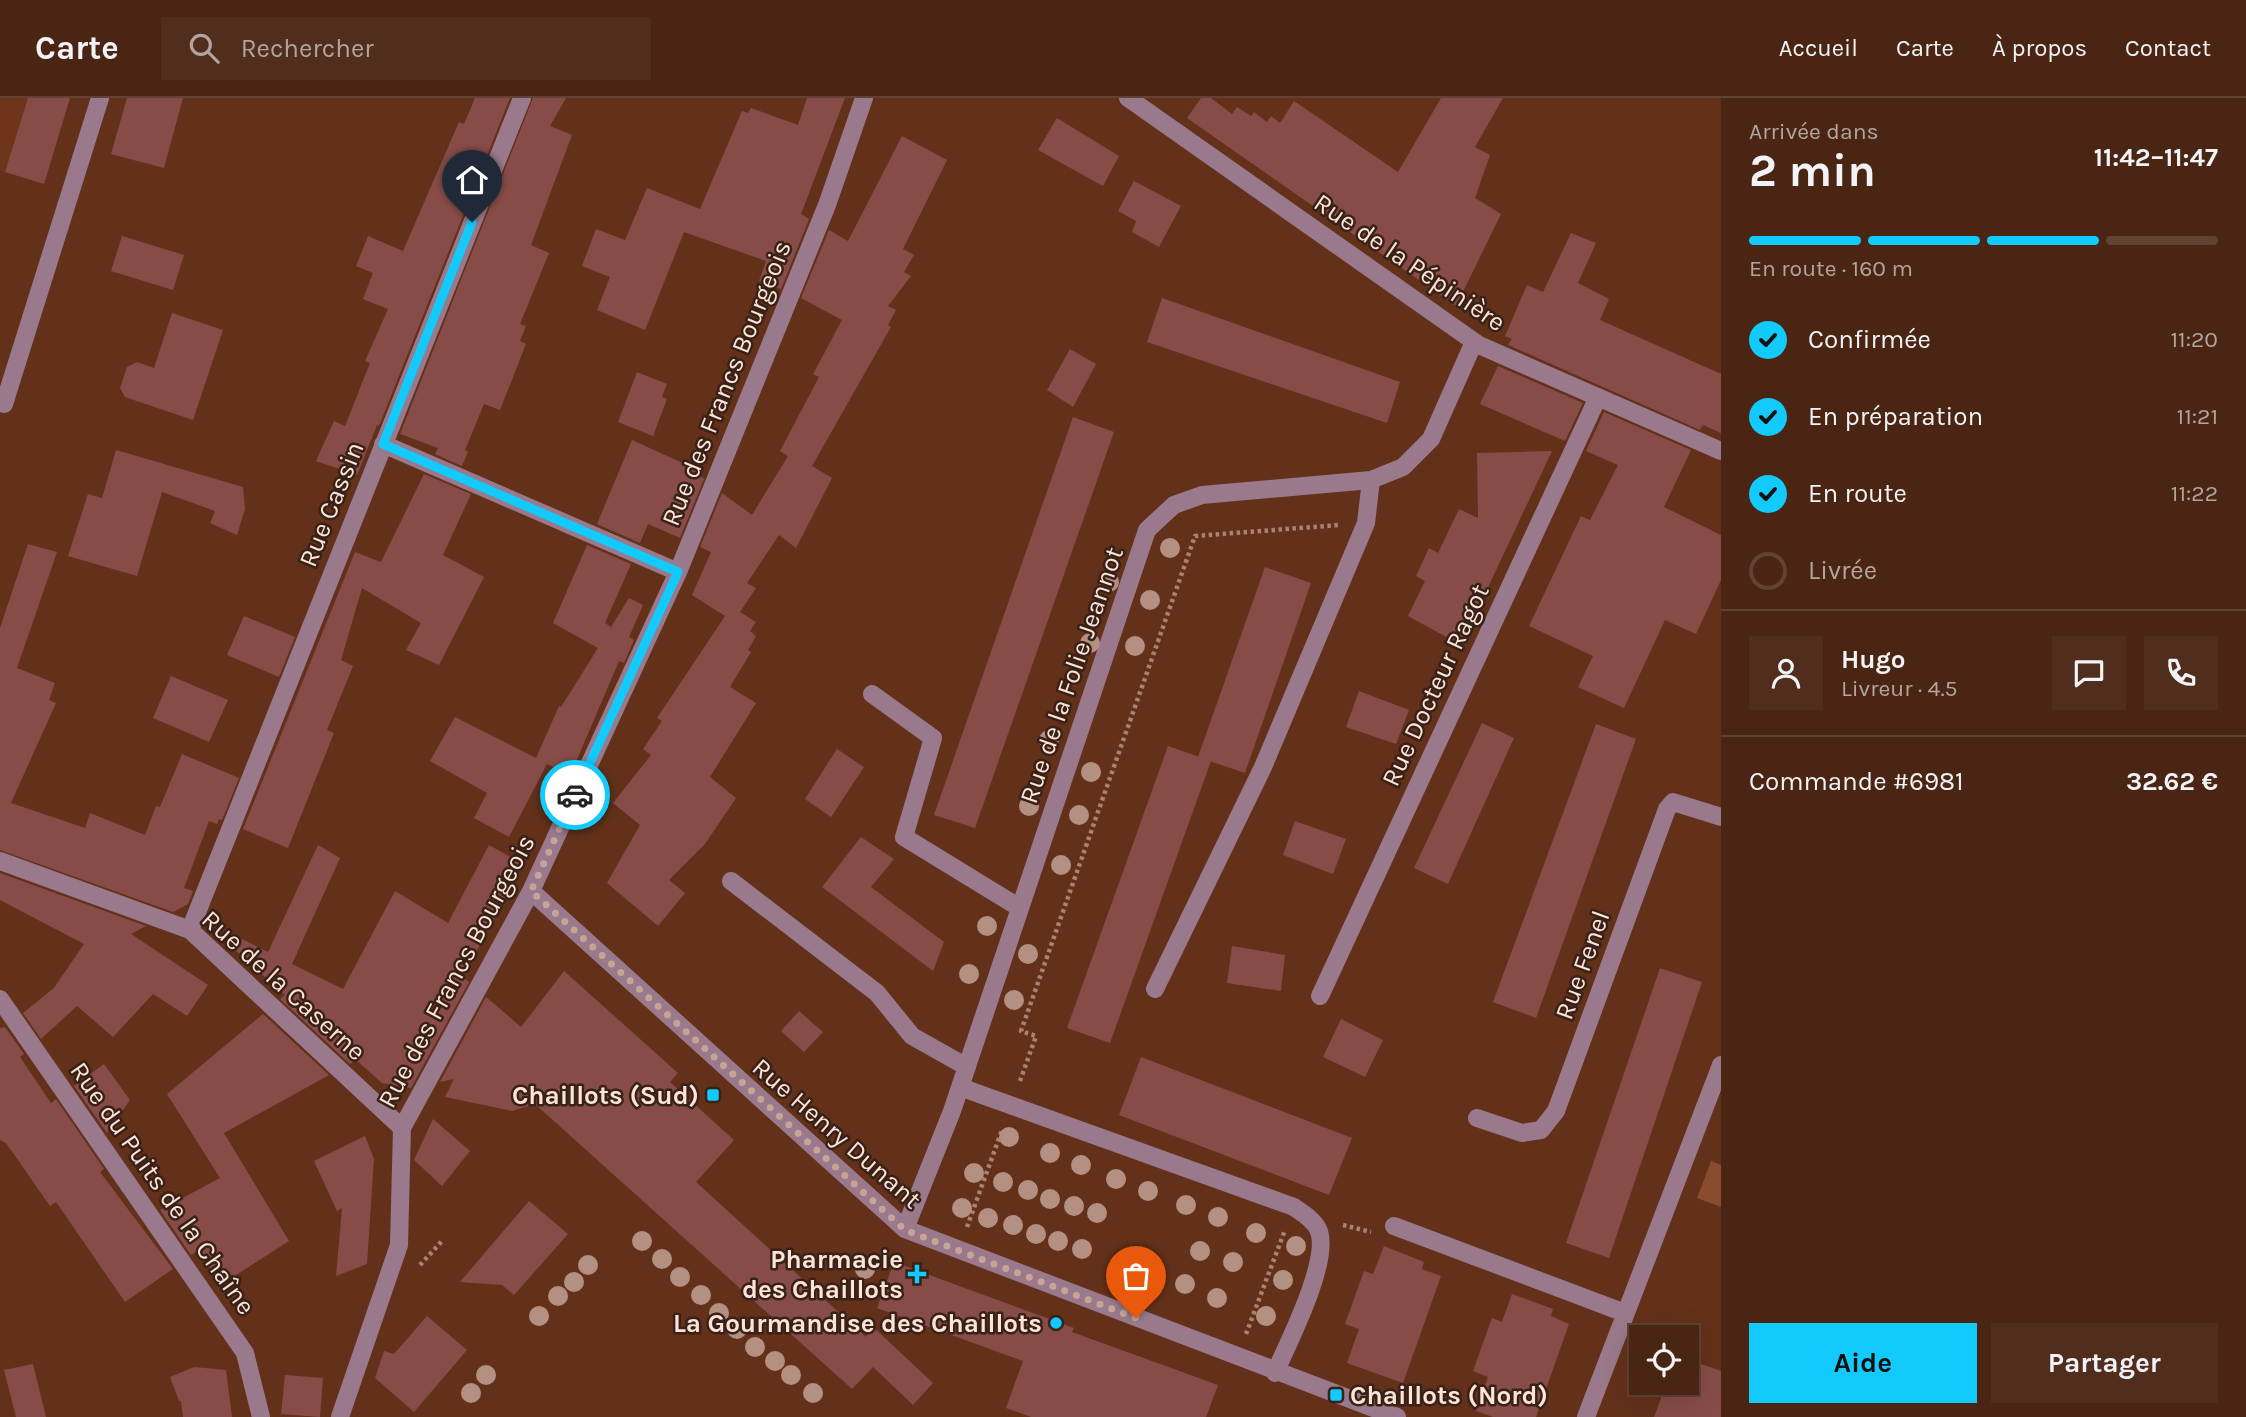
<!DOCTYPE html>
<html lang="fr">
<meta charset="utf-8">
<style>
:root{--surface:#4a2514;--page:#512d1d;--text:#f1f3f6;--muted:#b2a5a0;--line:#614234;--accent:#12cafb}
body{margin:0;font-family:Karla,sans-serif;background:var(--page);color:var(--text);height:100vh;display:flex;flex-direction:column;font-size:26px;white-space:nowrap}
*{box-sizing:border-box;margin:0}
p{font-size:23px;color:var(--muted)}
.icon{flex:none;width:38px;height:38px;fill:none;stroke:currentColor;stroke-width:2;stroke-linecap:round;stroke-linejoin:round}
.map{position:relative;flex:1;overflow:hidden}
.panel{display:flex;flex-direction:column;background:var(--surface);width:525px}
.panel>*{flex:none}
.tools{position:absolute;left:1629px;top:1227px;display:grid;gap:14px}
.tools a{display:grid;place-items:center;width:70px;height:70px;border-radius:0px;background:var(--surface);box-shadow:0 7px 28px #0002,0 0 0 2px var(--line);font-size:35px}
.pin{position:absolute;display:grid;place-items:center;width:60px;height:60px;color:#fff;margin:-72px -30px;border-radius:50% 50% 50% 0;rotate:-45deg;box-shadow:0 0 7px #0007}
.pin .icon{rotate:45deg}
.courier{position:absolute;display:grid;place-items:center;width:70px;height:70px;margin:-35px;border:5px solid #12cafb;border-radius:50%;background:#fff;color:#222;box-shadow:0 2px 9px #0007}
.summary em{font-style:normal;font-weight:700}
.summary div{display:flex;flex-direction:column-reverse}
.summary{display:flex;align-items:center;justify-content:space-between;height:119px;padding:0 28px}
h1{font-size:46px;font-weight:700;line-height:52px}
.bar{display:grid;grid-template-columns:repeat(4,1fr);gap:10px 7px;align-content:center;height:84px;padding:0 28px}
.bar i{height:9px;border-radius:5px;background:var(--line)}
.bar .selected{background:var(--accent)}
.bar p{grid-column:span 4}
.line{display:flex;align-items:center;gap:18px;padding:0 28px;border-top:2px solid var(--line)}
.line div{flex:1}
.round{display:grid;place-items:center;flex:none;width:74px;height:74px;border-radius:0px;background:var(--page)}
ol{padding:0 28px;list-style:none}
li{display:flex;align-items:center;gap:21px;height:77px}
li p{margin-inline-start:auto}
li .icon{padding:7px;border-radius:50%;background:var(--accent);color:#111;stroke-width:4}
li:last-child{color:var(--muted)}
li i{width:38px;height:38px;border:4px solid var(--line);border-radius:50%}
.cta{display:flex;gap:14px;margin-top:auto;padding:14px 28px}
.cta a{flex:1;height:80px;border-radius:0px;background:var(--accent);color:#111;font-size:28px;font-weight:700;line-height:80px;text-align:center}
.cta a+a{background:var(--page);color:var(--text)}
header{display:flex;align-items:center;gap:42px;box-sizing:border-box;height:98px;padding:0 35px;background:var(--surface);border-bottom:2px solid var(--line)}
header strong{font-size:33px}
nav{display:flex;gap:38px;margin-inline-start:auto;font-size:24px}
.search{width:490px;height:63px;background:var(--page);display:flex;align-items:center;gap:18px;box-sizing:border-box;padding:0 24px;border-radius:0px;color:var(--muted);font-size:26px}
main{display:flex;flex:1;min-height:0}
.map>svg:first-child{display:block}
.built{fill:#6e3419}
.green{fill:#8a4b2f}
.building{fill:#874c48}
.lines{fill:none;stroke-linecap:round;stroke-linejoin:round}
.path{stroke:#a98271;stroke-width:4.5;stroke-dasharray:3.5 3.5;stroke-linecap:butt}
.minor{stroke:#99798b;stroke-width:18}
.tree{fill:#b39081}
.done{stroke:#c7a596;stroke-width:7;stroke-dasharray:0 12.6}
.route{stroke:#12cafb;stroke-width:9}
.poi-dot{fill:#12cafb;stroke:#382117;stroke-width:2.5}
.labels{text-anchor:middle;stroke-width:5;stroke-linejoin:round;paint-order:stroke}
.street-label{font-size:26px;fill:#fde3d8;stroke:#382117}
.poi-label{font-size:26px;font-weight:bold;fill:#fde3d8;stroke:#382117;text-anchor:end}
</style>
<header>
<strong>Carte</strong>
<div class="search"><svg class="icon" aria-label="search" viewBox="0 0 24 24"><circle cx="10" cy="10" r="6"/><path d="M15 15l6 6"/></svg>Rechercher</div>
<nav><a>Accueil</a><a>Carte</a><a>À propos</a><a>Contact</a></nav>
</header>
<main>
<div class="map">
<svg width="1721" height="1319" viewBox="0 0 1721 1319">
<rect width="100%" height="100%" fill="#63311a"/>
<!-- built -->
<path class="built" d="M0,0h70l-26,86 -44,-14z"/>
<!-- green -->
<path class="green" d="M1711,1063l10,4v42l-24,-9z"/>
<!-- building -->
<path class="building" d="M28,0h42l-26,86 -39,-12z
M127,0h56l-19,70 -53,-14z
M475,0h35l-131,328 -2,-1 -20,50 -41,-14 18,-40 11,5 25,-63 -5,-2 23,-52 -25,-10 10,-26 -17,-7 12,-30 35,15 56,-129 5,2z
M533,0h33l-16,28 22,9 -41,110 18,8 -29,71 6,2 -6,15 6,3 -26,66 -16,-6 -19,46 3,2 -6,14 -27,-12 3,-6 -38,-14z
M807,0h38l-44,116 8,5 -28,70 -22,-8 7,-20 -82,-29 -39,98 -48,-20 13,-33 -28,-11 14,-37 29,11 22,-52 53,21 42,-98 6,2 3,-5 47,17z
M1201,0h10l21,16 5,-7 14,9 3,-4 13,10 4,-6 9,7 14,-22 104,71 43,-74h62l-28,49 15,8 -15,43 26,16 -45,92 -269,-188z
M1057,20l62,38 -16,30 -65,-36z
M902,38l45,24 -44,89 11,6 -10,17 7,4 -23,30 8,4 -8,15 3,2 -79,139 20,12 -36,70 -17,-13 -32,48 9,5 -16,24 16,10 -6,9 6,5 -8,14 3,2 -21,35 26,16 -46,74 26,21 -31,46 -36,36 16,13 -27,33 -51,-43 33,-58 -27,-22 38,-48 -8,-6 19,-28 -5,-3 68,-102 -33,-21 19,-43 -11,-5 22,-54 30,22 36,-59 -8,-5 39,-74 -6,-3 29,-54 -41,-22 28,-68 19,11z
M1134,83l47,25 -22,41 -27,-15 4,-11 -18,-10z
M1571,135l25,10 -18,40 31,16 -9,21 121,54v59l-18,-8 -3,5 -192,-85 4,-6 -7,-3 22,-51 16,7z
M122,138l62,19 -11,35 -62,-19z
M1162,200l238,84 -13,41 -240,-81z
M172,215l51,17 -30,90 -68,-23 -5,-9 7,-21 10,-5 17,6z
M1070,251l26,15 -23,43 -26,-17z
M1498,268l85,37 -18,38 -85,-37z
M637,274l30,12 -5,13 5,2 -14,37 -35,-14z
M1604,314l87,38 -27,57 57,28v45l-25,54 -31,-14 -41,88 -46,-21 15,-31 -64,-30 52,-110 9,4 28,-55 -32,-14z
M1073,319l41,15 -139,396 -41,-13z
M632,342l68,31 -1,4 5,4 -24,59 -32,-14 -8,19 -43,-19z
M116,352l127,37 2,22 -8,26 -27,-12 5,-12 -53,-19 -25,84 -69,-20 20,-62 14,4z
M1552,353l-91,194 -53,-29 17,-35 -9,-5 13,-28 9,5 21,-44 19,9 -1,-65z
M424,376l47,20 -28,61 41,22 -45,88 -33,-15 15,-27 -59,-35 -21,72 12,6 -26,64 7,3 -46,115 -45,-19 112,-277 26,10z
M28,446l29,8 -40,116 38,15 -6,17 7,3 -45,100 74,25 5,-15 55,22 11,-29 4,1 22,-53 57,24 -17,42 -3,-1 -2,5 -8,-3 -25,67 9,3 -5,13 -15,8 -173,-62v-222z
M587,447l44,19 -26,59 6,4 18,-29 14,7 -14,32 5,3 -10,23 -5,-2 -49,115 -23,-12 -38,73 -35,-19 13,-25 -57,-32 25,-44 81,41 23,-52 2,1 37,-59 -45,-25z
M1265,469l46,16 -66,190 -47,-16z
M244,518l51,21 -16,40 -52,-22z
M171,578l57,24 -19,42 -56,-24z
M1359,593l50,19 -13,34 -50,-17z
M1482,625l32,15 -66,146 -34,-16z
M1596,626l40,15 -100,279 -43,-16z
M1168,648l43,15 -101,282 -43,-15z
M837,651l27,18 -33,50 -26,-18z
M1295,723l51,18 -13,35 -50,-19z
M861,739l33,22 -23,28 73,55 -11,29 -111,-84z
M318,747l22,13 -48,106 51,25 52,-98 53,32 41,-78 34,19 -60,113 6,5 -58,106 -29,-5 -26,-23 -6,4 -70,-65 5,-4 -62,-56 5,-7 40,20z
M0,775l146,53 -15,8 77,51 -21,31 -34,-22 -40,43 -36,-31 -36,33 -18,-26 31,-25 30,-44 -84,-44z
M1232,848l53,9 -4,36 -54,-8z
M1660,870l42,14 -93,276 -43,-15z
M564,873l114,102 -8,9 64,58 -38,42 170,155 5,-12 62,58 -20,22 -40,-38 -21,22 -317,-285 -23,7 -67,-14 9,-18 -14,3 46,-85 35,30z
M799,913l24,21 -19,20 -23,-21z
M263,916l66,61 -105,58 65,108 -67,43 -24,-33 -7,4 -31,-45 60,-32 -53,-84z
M1341,921l42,21 -18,37 -42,-20z
M5,929l19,27 -4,3 31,46 5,-4 48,70 -4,3 73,97 -48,33 -69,-100 -6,4 -44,-63 -6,-3v-112z
M1141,959l211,81 -23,57 -210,-80z
M104,966l26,36 -23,33 -33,-47z
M433,1021l37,32 -28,35 -28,-26z
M365,1038l9,23 -7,105 -31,12 6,-68 -5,3 -23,-50z
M529,1103l39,33 -54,61 -12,-10 -42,-3z
M1384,1148l40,16 -2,7 19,7 -38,107 -56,-20 12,-34 -14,-5 19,-53 9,3z
M894,1164l180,66 -2,4 146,53 -12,32h-175l-25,-9 17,-47 -146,-53z
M1512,1196l41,15 -2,7 18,8 -33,93h-43l-17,-6 12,-34 -15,-6 19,-53 10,4z
M427,1218l40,34 -53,62 -39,-34 9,-27 10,3z
M1687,1261l34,12v46h-67l13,-35h20z
M33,1266l13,53h-30l-12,-47z
M194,1269l32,3 6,47h-49l-2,-16h-2l-9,-24z
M285,1277l38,3 -3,39 -39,-3z"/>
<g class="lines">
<!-- path -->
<path class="path" d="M1020,983l16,-45 -15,-5 174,-495 144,-11
M1343,1127l28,7
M967,1129l35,-97
M420,1167l23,-25
M1246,1236l39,-104"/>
<!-- minor -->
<path class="minor" d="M1128,0l351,247 242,106
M4,306l96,-306
M383,346l295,128
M872,596l61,44 -29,99 116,71
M0,763l190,69 212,198
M731,783l146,112 35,43 55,31
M531,793l374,338 492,188
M190,832l332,-832
M1155,891l108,-222 103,-244 5,-43
M1320,898l278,-599
M0,901l245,354 16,64
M960,989l334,120c8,6 19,12 24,22 14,29 -30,114 -43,144
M1477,1020l45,15 19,-3 15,-19 111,-302 6,-7 48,15
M1394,1128l231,87
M905,1131l47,-118 195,-581 27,-25 28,-10 169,-15 32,-13 28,-28 43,-97
M340,1319l59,-172 3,-117 129,-237 147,-319 149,-367 37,-107
M1586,1319l135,-352"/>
</g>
<!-- trees -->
<g class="tree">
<circle cx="1170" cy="450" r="10"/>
<circle cx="1109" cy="484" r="10"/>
<circle cx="1150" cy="502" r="10"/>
<circle cx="1090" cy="545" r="10"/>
<circle cx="1135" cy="548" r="10"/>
<circle cx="1049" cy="642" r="10"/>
<circle cx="1091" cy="674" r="10"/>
<circle cx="1029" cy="708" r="10"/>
<circle cx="1079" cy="717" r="10"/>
<circle cx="1061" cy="767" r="10"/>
<circle cx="987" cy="828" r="10"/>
<circle cx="1028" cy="856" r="10"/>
<circle cx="969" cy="876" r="10"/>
<circle cx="1014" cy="902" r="10"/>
<circle cx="1009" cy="1039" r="10"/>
<circle cx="1050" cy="1055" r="10"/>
<circle cx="1081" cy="1067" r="10"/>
<circle cx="974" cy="1075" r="10"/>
<circle cx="1116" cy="1081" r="10"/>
<circle cx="1003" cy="1084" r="10"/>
<circle cx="1028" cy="1092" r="10"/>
<circle cx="1148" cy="1093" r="10"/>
<circle cx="1050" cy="1101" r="10"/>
<circle cx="1186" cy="1107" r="10"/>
<circle cx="1074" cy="1108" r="10"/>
<circle cx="962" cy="1110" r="10"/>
<circle cx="1097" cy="1115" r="10"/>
<circle cx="1218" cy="1119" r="10"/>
<circle cx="988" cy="1120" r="10"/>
<circle cx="1013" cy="1127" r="10"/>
<circle cx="1256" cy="1135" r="10"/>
<circle cx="1036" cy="1136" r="10"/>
<circle cx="642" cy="1143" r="10"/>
<circle cx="1058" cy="1143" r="10"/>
<circle cx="1296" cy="1148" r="10"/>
<circle cx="1082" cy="1151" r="10"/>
<circle cx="1200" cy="1153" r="10"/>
<circle cx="662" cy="1161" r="10"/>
<circle cx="1233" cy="1164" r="10"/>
<circle cx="588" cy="1167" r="10"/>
<circle cx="865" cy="1171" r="10"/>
<circle cx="680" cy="1179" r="10"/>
<circle cx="1283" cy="1182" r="10"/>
<circle cx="574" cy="1184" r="10"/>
<circle cx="1185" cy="1186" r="10"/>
<circle cx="701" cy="1197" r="10"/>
<circle cx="558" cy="1198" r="10"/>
<circle cx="1217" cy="1200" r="10"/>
<circle cx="719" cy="1215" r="10"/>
<circle cx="539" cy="1218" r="10"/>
<circle cx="1266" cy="1218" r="10"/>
<circle cx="737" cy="1231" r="10"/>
<circle cx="755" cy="1249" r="10"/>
<circle cx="775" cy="1263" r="10"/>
<circle cx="486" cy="1277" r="10"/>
<circle cx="791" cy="1277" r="10"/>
<circle cx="471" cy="1295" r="10"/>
<circle cx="813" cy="1295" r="10"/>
</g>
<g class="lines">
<!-- done -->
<path class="done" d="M575,697l-44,96 374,339 231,88"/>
<!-- route -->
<path class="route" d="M472,124l-89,222 295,128 -103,223"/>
</g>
<!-- markers -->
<g class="poi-dot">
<rect x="706" y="990" width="14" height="14" rx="3.5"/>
<path d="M913.5 1165.5h7v7h7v7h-7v7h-7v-7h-7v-7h7z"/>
<circle cx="1056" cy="1225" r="7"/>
<rect x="1329" y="1290" width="14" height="14" rx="3.5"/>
</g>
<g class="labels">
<!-- street labels -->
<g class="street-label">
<text transform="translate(1410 164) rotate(34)" y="9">Rue de la Pépinière</text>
<text transform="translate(726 285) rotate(-68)" y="9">Rue des Francs Bourgeois</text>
<text transform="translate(331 406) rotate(-68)" y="9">Rue Cassin</text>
<text transform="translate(1071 577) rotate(-71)" y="9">Rue de la Folie Jeannot</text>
<text transform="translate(1435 587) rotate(-65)" y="9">Rue Docteur Ragot</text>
<text transform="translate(1582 867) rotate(-70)" y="9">Rue Fenel</text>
<text transform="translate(456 873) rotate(-62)" y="9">Rue des Francs Bourgeois</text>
<text transform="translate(284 887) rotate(42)" y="9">Rue de la Caserne</text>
<text transform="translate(837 1035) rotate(41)" y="9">Rue Henry Dunant</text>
<text transform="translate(163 1090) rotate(55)" y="9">Rue du Puits de la Chaîne</text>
</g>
<!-- poi labels -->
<g class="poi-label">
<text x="699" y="1006">Chaillots (Sud)</text>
<text x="903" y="1170">Pharmacie<tspan x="903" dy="30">des Chaillots</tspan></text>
<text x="1042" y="1234">La Gourmandise des Chaillots</text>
<text x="1350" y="1306" text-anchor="start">Chaillots (Nord)</text>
</g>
</g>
</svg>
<div class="tools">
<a><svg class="icon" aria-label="locate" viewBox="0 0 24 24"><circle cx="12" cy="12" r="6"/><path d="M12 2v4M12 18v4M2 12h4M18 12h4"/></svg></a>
</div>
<div class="pin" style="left:1136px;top:1220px;background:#ea580c"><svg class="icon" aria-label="bag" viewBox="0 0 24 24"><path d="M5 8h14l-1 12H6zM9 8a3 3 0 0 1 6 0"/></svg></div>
<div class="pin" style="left:472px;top:124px;background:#1f2937"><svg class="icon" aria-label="home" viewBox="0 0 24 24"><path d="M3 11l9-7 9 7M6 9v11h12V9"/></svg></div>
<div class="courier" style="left:575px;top:697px"><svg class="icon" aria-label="car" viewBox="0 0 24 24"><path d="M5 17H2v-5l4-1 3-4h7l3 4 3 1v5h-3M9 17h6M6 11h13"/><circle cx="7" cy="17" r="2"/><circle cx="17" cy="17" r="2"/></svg></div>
</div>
<section class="panel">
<div class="summary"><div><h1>2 min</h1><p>Arrivée dans</p></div><em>11:42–11:47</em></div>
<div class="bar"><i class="selected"></i><i class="selected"></i><i class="selected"></i><i></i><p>En route · 160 m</p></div>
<ol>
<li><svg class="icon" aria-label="check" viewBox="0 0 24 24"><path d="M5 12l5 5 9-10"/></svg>Confirmée<p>11:20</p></li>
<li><svg class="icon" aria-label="check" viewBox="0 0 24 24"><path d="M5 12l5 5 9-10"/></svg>En préparation<p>11:21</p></li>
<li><svg class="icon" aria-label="check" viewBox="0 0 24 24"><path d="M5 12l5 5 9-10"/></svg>En route<p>11:22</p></li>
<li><i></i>Livrée</li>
</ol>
<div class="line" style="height:126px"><a class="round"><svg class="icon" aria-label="person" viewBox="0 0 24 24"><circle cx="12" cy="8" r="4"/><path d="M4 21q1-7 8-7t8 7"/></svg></a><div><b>Hugo</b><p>Livreur · 4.5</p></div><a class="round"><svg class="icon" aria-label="chat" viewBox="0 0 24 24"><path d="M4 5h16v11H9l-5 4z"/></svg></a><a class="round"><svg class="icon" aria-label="phone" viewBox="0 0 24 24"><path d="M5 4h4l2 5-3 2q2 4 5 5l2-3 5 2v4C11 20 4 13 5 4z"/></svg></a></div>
<div class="line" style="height:91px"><div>Commande #6981</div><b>32.62 €</b></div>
<div class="cta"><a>Aide</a><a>Partager</a></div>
</section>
</main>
